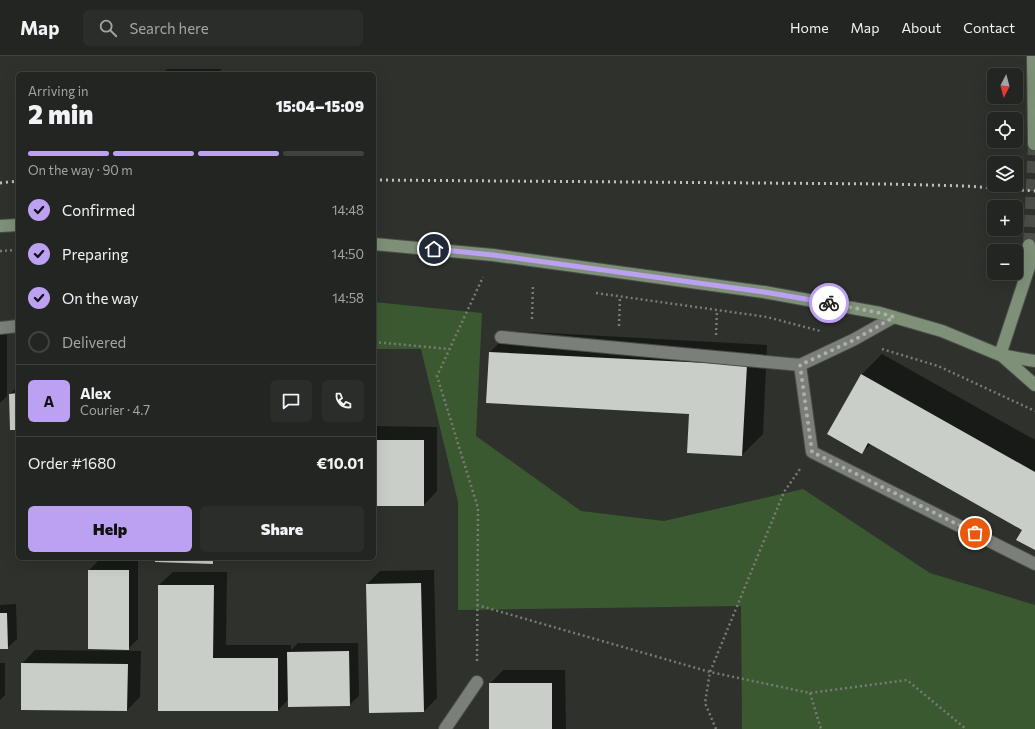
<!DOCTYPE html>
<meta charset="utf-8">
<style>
:root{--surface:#222521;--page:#2a2d2a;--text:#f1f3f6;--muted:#a2a5a5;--line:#3f423f;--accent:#bca0f2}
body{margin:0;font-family:Commissioner,sans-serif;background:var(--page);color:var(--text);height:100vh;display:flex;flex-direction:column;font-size:15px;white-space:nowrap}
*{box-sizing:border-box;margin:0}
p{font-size:13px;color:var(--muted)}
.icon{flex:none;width:22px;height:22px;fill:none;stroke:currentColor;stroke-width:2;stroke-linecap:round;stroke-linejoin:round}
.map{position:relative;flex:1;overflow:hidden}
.side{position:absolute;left:16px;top:16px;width:360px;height:488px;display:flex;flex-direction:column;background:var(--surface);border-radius:6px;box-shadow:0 4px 16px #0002,0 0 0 1px var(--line)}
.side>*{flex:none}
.needle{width:26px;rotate:186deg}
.fabs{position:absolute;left:987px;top:12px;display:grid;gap:8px}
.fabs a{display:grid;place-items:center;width:36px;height:36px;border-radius:6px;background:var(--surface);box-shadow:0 4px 16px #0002,0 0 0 1px var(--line);font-size:20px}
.pin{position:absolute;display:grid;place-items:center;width:34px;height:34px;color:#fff;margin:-17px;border:2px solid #fff;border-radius:50%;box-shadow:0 1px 4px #0007}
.courier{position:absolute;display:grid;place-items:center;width:40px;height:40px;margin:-20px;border:3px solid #bca0f2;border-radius:50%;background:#fff;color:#222;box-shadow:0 1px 5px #0007}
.overview em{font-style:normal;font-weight:800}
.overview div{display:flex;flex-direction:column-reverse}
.overview{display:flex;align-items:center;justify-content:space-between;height:68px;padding:0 12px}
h1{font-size:26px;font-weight:800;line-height:30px}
.bar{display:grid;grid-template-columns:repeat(4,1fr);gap:6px 4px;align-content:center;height:48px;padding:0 12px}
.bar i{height:5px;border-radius:3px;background:var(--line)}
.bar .active{background:var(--accent)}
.bar p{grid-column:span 4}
.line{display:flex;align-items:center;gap:10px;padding:0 12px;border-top:1px solid var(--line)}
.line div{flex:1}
.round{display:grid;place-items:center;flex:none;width:42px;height:42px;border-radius:6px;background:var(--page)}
ol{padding:0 12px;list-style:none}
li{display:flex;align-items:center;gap:12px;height:44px}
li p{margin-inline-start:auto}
li .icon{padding:4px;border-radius:50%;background:var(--accent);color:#111;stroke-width:4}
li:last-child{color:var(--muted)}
li i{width:22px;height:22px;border:2px solid var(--line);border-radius:50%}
.button{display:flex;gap:8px;margin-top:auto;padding:8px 12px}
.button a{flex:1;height:46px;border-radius:6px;background:var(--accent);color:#111;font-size:16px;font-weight:800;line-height:46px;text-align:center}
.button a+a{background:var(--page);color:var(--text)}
header{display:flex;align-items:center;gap:24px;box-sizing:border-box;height:56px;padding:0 20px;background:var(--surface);border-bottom:1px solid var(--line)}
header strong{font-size:19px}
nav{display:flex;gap:22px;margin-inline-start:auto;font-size:14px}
.search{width:280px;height:36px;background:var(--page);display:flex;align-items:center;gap:10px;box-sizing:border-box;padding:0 14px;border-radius:6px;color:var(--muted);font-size:15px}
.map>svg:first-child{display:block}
.green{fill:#3b5930}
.shadow{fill:#0007}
.building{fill:#c9cec8}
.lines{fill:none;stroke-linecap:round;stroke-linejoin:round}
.secondary-tunnel{stroke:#4b4e49;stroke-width:12;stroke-dasharray:12 6;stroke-linecap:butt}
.lane-casing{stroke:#4b4d4a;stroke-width:14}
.secondary-casing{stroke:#4b4d4a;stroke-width:14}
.path{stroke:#787b76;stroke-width:2.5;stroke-dasharray:2 3;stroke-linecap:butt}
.lane{stroke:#7b7f79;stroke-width:12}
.secondary{stroke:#7e9077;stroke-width:12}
.rail{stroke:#bec0bc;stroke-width:3;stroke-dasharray:2 4;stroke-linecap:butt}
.done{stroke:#adafab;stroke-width:4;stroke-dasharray:0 7.2}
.route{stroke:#bca0f2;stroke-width:5}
</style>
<header>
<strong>Map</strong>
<div class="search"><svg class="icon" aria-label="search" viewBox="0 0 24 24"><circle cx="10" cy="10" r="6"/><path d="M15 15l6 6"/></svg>Search here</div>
<nav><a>Home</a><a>Map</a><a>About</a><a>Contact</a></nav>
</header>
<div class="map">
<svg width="1035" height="673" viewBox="0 0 1035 673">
<rect width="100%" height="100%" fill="#2e312c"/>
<!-- green -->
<path class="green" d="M374,246l108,11 -6,123 105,75 83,10 139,-32 127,84 105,32v124h-293l-1,-123 -283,4v-108l-37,-153h-47z"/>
<!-- shadow -->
<path class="shadow" d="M167,13h54v5h-59z
M0,275h7v65l-7,7z
M511,275l256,14 -4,89 -21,21 -52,-42 -200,-61z
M882,298l153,86v109l-11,-20 -153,-85 -9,8 -1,-77z
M18,330v43l-8,-35z
M374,370l63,1v64l-13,14h-50z
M156,502h61l-4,5z
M98,505h40v78l-10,10 -39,-79z
M434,514l3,128 -13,13 -57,-127 13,-13z
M173,516h54l-1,73h65v5l7,-7h60l1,53 -10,9 -60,-6 -11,11h-119v-125z
M16,548l1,35 -10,9h-7v-43z
M35,594l106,1 -1,46 -13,13 -105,-46z
M0,607h5v32l-5,5z
M503,614h62l1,59h-76v-45z"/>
<!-- building -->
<path class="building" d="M489,296l258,13 -5,91 -55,-3 2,-39 -203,-11z
M861,318l174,98v78l-19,-10 6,-10 -154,-87 -6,11 -35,-20z
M18,337v37h-8l-1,-36z
M374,384h50v66h-50z
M155,502h58v6l-58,-2z
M88,514h41v80l-41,-1z
M421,527l3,129 -55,1 -3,-129z
M158,529h56l-1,73h65v53h-120z
M0,557h7l1,36h-8z
M349,595l1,55 -62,1 -1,-55z
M21,607l107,1 -1,47 -106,-1z
M489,627h63v46h-63z"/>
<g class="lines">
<!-- secondary-tunnel -->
<path class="secondary-tunnel" d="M1029,189l5,-101"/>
<defs>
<path id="lane" d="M894,261l-41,23 -53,25 12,87 223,112
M0,272l18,-2
M501,281l299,28
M445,673l32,-47"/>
<path id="secondary" d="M1033,0l1,88
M0,170l18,-1
M374,188l119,11 271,37 116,21 62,18 58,24 35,6
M1000,299l29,-88v-22
M1001,299l34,30"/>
</defs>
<!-- lane casing -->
<use href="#lane" class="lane-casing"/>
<!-- secondary casing -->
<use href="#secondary" class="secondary-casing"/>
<!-- path -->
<path class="path" d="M0,195l18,-1
M596,237l171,24 53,14
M532,263l1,-35
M619,270l1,-30
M716,279l1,-25
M374,286l75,7
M882,293l56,17 97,45
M477,549l233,67 100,21 97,-13 59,49
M477,605l1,-153 -41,-132 46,-99
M810,637l11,36
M716,673l-11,-26 5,-31 74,-180 16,-23"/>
<!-- lane -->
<use href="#lane" class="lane"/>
<!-- secondary -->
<use href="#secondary" class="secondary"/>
<!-- rail -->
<path class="rail" d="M374,124l512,4 80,2 69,5
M0,127l18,-2"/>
</g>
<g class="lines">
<!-- done -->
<path class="done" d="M829,247l51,10 14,4 -40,23 -54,25 12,87 163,81"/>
<!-- route -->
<path class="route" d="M434,193l59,6 271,37 65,11"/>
</g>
</svg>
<div class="fabs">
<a><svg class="needle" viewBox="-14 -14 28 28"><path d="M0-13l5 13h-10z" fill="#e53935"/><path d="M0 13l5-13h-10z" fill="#a2a5a5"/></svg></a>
<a><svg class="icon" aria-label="locate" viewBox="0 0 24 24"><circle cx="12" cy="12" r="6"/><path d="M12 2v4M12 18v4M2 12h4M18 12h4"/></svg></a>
<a><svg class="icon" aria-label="layers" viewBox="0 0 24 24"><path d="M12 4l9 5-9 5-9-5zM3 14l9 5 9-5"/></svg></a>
<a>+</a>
<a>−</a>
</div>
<div class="pin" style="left:975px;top:477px;background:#ea580c"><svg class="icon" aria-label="bag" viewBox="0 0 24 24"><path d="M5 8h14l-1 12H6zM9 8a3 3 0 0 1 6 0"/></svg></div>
<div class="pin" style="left:434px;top:193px;background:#1f2937"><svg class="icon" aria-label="home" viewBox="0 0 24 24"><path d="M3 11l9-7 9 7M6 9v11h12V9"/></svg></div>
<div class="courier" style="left:829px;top:247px"><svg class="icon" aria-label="bike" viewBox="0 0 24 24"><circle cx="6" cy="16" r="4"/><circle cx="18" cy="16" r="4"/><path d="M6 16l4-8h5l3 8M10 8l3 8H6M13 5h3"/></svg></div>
<section class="side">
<div class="overview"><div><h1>2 min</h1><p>Arriving in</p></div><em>15:04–15:09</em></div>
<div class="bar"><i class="active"></i><i class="active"></i><i class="active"></i><i></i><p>On the way · 90 m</p></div>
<ol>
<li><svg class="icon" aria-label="check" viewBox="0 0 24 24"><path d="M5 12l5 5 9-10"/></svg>Confirmed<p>14:48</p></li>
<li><svg class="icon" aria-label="check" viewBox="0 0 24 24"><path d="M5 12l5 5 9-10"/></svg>Preparing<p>14:50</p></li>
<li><svg class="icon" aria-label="check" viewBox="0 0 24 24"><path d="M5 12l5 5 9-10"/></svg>On the way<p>14:58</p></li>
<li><i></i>Delivered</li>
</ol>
<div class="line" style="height:72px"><b class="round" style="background:var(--accent);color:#111">A</b><div><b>Alex</b><p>Courier · 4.7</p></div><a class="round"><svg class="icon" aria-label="chat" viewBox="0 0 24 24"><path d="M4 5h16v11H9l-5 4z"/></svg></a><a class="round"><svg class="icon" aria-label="phone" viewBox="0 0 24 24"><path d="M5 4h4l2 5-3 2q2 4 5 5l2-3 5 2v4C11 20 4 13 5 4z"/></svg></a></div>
<div class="line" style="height:52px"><div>Order #1680</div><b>€10.01</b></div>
<div class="button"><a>Help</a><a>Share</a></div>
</section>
</div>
